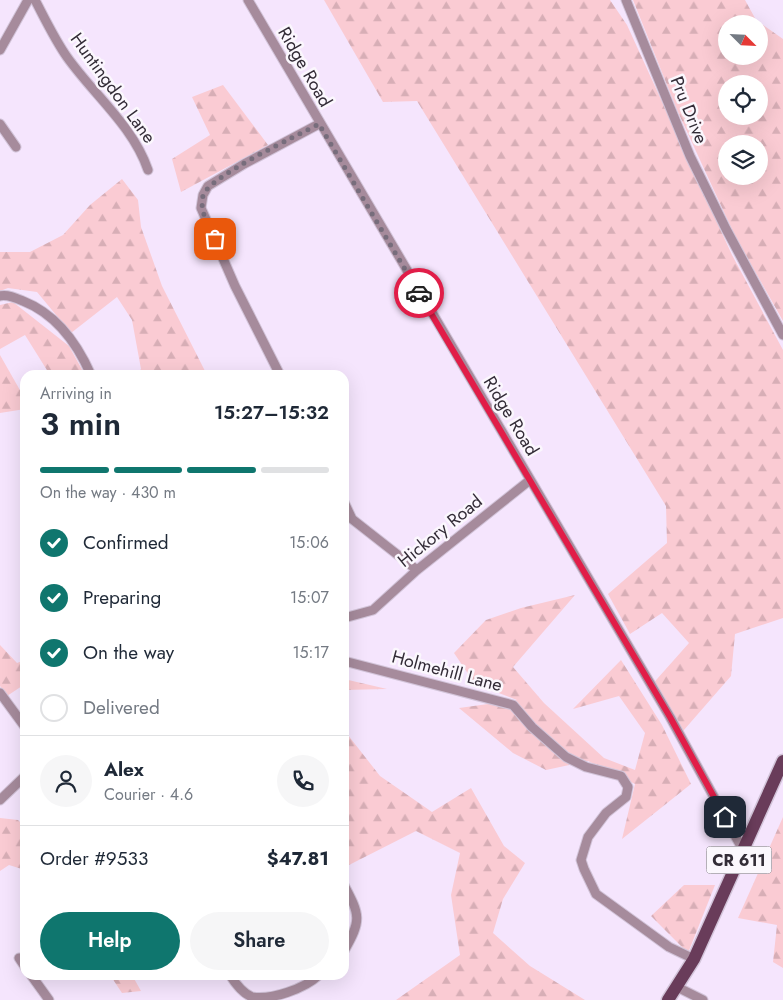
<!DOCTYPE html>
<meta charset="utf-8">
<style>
:root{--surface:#fff;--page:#f6f6f7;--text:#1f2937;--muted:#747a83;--line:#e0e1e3;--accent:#0f766e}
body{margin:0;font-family:Jost,sans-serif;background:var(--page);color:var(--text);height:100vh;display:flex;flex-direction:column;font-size:19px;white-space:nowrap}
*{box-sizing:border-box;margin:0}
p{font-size:16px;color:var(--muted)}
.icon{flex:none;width:28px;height:28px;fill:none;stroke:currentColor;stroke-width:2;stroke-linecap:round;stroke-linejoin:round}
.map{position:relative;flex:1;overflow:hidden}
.details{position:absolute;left:20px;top:370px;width:329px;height:610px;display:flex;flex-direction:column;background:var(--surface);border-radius:15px;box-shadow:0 5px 20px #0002}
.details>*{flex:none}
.needle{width:32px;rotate:114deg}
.controls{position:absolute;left:718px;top:15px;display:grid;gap:10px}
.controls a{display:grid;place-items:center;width:50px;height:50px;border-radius:50%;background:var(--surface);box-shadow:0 5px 20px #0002;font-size:25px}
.pin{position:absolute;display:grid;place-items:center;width:42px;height:42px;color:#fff;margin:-21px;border-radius:10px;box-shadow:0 2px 8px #0006}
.courier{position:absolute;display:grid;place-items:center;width:50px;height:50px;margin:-25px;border:4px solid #e11d48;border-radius:50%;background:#fff;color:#222;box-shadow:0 1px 6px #0007}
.head em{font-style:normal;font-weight:600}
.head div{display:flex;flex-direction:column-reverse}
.head{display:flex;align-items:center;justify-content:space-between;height:85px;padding:0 20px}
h1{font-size:32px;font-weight:600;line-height:38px}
.bar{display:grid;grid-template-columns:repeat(4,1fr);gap:8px 5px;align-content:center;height:60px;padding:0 20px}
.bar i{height:6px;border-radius:4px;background:var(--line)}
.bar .selected{background:var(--accent)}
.bar p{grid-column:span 4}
.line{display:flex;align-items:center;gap:12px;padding:0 20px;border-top:1px solid var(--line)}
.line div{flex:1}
.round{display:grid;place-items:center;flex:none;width:52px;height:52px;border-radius:26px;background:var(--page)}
ol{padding:0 20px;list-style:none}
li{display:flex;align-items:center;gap:15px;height:55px}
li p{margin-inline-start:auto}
li .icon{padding:5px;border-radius:50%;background:var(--accent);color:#fff;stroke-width:4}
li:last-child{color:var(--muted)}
li i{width:28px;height:28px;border:2px solid var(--line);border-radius:50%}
.cta{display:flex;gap:10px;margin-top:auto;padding:10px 20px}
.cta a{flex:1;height:58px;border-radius:30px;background:var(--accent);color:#fff;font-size:20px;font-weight:600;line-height:58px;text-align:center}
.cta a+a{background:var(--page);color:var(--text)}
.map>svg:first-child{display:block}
.forest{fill:url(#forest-firs);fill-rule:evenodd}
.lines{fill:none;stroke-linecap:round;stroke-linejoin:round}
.street-casing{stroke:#d2c4d9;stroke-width:11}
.primary-casing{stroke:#d2c4d9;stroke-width:15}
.street{stroke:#a68b9c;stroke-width:9}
.primary{stroke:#693c5a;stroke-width:12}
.done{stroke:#776d7c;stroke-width:5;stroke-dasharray:0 9}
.route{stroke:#e11d48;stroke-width:6}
.labels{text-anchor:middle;stroke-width:5;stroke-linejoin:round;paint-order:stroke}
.shield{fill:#fbf7fd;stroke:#6f6972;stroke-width:1}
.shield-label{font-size:16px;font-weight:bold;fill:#332c37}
.street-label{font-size:18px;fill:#332c37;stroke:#fbf7fd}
</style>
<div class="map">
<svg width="783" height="1000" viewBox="0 0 783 1000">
<defs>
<pattern id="forest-firs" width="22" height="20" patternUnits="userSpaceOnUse" patternTransform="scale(1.25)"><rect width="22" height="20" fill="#facbd3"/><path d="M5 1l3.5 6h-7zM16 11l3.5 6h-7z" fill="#d7aeb6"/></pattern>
</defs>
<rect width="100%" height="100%" fill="#f5e5fd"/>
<!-- forest -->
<path class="forest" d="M324,0h286l17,25 105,230 51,95v268l-48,16 -4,42 -54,62 -28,-50 40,-45 -27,-30 -32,21 -22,-40 59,-51 -1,-37 -249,-405 -34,1z
M633,0h112l11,20 27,19v282l-48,-85 -58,-126zM726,24h33v32h-33zM726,84h33v32h-33zM726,144h33v32h-33z
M223,85l45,60 -87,47 -9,-33 38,-24 -18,-38z
M122,179l16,21 3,27 21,59 45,89h-71l5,-6 -9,-49 -15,-23 -46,36 -34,-41 -29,-4 -8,3v-39h30l33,-17 27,-30z
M13,302l56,44 16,29h-35l-25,-40 -25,14v-44z
M0,355l25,44v10l-25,4z
M575,595l-62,72 31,36 60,55 31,12 10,-37 -26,-37 -46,13 48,-49 41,65 29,59 -69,55 13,-55 -47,-23 -42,9 -33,-17 -54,-45 58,-8 -42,-16 -21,-31 32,-33 35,-12z
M0,645l17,18 8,-3v24l-18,12 -7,-10z
M344,679l43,10 -43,1z
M344,730l36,46 52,36 39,-24 33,58 21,17 -22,36 -10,34 37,33 55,34h-189l64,-45 -9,-60 9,-42 -44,-22 -67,34 -5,-9z
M783,817v151l-10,-6 4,-37 -39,-7z
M0,818l18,2 7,7v43l-16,-5 -9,6z
M684,885h31l-27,68 -37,-37z
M110,975h22l9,16 -19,2z"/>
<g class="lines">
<defs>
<path id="street" d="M35,0c10,19 20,40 32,57 27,38 66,69 81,113
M248,0l422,717 73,133
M626,0l64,156 36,73 57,106
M0,50l28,-50
M0,124l16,23
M0,296c7,-2 16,2 23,5 33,13 54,42 68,74
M280,375l-45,-89 -34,-78 2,-13 5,-9 36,-22 75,-40
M344,502l8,17 65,51
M344,618l29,-8 44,-40 113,-90
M344,661l169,44 19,22 34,30 20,10 35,9 7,11 -2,10 -20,16 -18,24 -7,23 3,9 12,25 73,53 25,12
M0,693l25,34
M0,800l25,-24
M344,885c16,30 18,35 0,66
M19,958l6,9
M31,975l18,25
M230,975c5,8 12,18 22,22 20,3 52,-8 67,-22
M677,987l26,13"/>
<path id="primary" d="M668,1000l26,-41 89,-198"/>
</defs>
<!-- street casing -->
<use href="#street" class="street-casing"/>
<!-- primary casing -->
<use href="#primary" class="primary-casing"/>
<!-- street -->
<use href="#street" class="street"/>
<!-- primary -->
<use href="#primary" class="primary"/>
</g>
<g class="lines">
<!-- done -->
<path class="done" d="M215,239c-6,-13 -16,-28 -12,-43 4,-19 96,-61 116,-72l100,169"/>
<!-- route -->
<path class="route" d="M419,293l251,424 55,100"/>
</g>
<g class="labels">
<!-- shield labels -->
<rect class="shield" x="706.5" y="846.5" width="65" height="27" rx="4"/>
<g class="shield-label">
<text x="739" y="866">CR 611</text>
</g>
<!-- street labels -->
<g class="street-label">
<text transform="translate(305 67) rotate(60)" y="6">Ridge Road</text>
<text transform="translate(113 88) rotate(54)" y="6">Huntingdon Lane</text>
<text transform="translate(689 110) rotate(68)" y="6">Pru Drive</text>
<text transform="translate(511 416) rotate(59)" y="6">Ridge Road</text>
<text transform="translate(440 531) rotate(-39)" y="6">Hickory Road</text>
<text transform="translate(447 671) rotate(15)" y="6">Holmehill Lane</text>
</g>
</g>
</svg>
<div class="controls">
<a><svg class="needle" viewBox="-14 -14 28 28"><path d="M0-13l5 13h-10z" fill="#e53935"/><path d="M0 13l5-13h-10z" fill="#747a83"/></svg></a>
<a><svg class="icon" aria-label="locate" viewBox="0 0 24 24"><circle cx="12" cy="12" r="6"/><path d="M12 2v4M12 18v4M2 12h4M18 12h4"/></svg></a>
<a><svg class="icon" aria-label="layers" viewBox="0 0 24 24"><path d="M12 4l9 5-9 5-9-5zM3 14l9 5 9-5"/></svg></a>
</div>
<div class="pin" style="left:215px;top:239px;background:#ea580c"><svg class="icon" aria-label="bag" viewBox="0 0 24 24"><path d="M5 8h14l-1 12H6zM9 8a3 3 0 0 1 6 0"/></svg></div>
<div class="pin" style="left:725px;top:817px;background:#1f2937"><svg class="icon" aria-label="home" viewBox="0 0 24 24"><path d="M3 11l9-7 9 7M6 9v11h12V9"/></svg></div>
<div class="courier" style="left:419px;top:293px"><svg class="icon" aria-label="car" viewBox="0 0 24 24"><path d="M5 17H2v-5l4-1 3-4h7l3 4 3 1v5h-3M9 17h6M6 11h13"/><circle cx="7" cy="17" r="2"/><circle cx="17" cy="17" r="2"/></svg></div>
<section class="details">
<div class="head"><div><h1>3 min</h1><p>Arriving in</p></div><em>15:27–15:32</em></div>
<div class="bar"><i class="selected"></i><i class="selected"></i><i class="selected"></i><i></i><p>On the way · 430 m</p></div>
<ol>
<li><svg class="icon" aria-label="check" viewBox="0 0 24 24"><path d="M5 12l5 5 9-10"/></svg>Confirmed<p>15:06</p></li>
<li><svg class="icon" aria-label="check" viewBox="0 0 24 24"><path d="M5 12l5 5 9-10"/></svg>Preparing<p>15:07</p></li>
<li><svg class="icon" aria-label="check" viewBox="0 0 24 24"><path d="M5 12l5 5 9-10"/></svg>On the way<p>15:17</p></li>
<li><i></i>Delivered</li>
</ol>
<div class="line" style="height:90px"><a class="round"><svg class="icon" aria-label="person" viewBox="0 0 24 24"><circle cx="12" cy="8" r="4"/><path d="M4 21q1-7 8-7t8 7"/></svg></a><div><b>Alex</b><p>Courier · 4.6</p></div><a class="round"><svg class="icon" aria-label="phone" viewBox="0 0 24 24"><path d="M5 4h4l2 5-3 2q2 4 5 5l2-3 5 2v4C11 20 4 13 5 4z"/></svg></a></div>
<div class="line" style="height:65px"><div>Order #9533</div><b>$47.81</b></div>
<div class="cta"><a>Help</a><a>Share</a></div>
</section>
</div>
